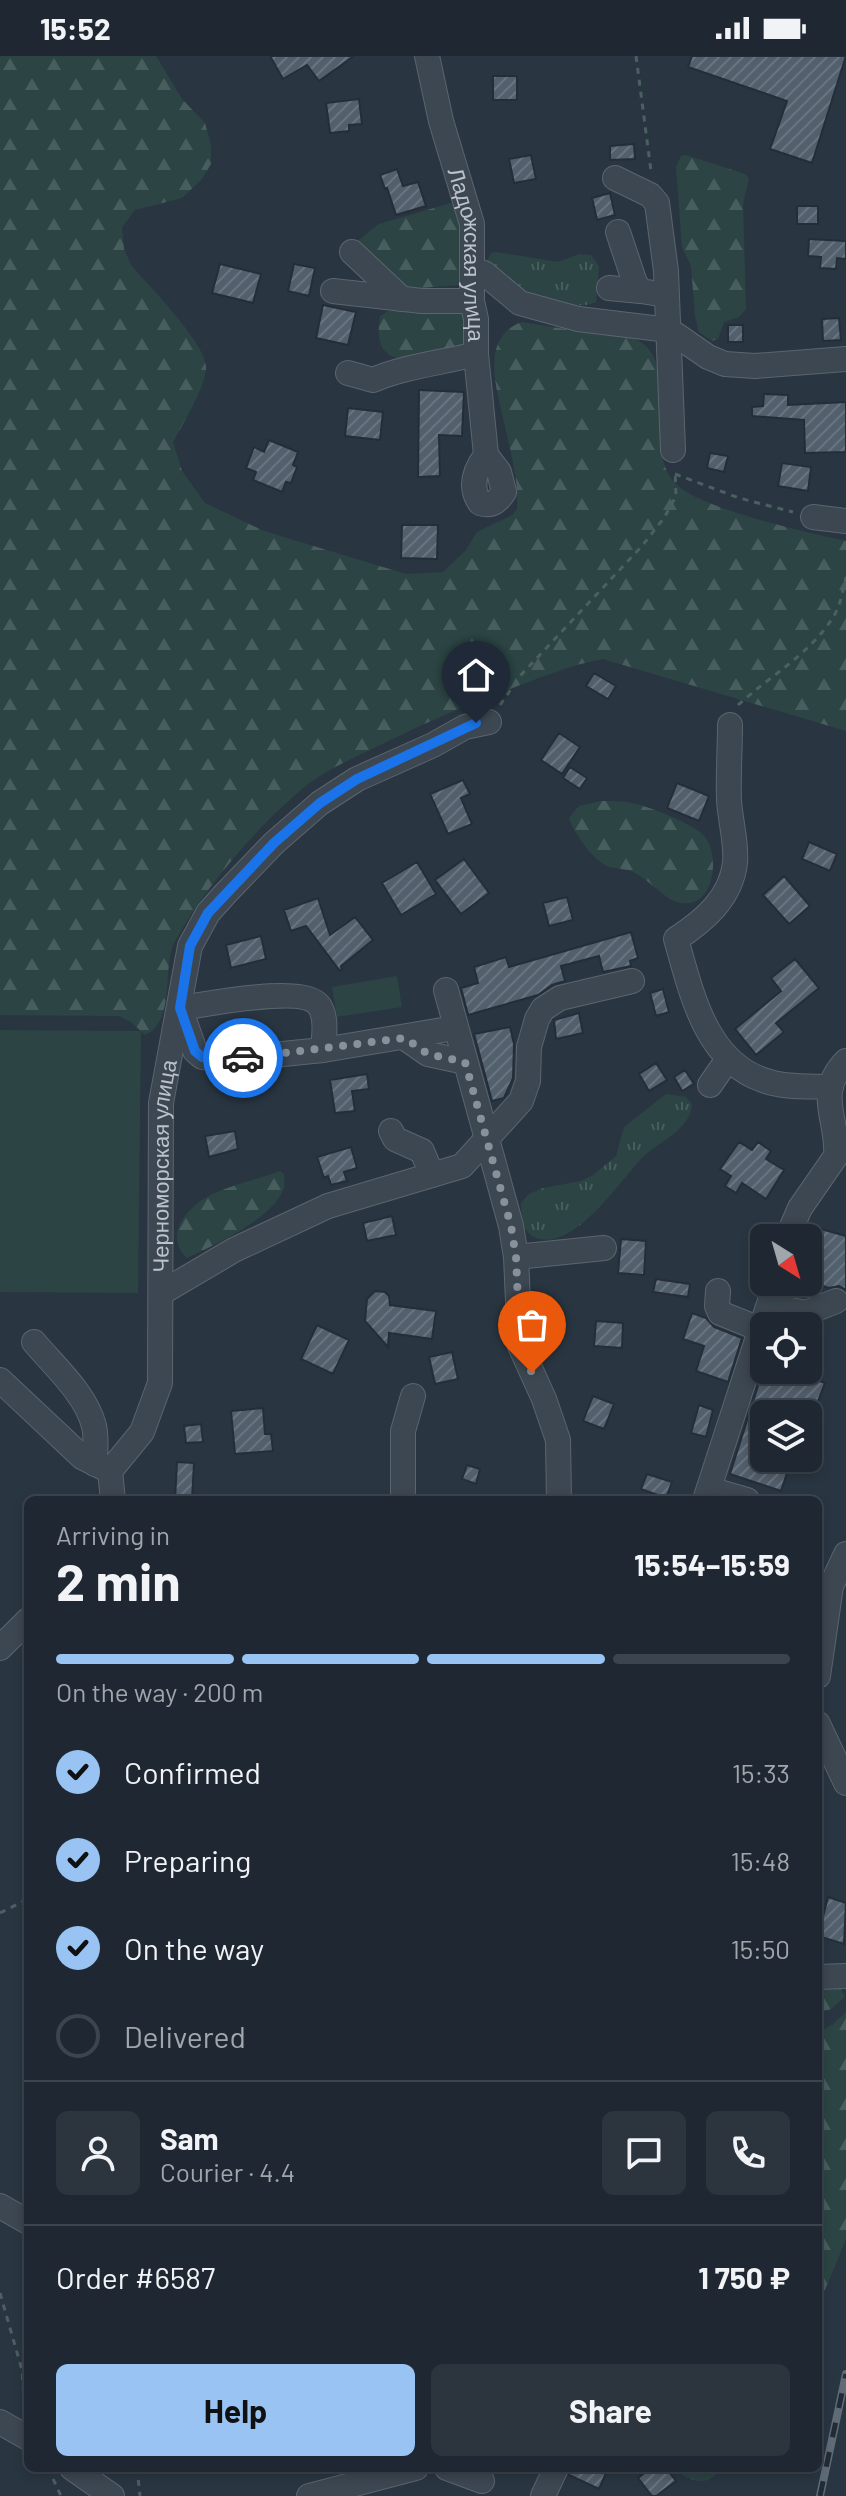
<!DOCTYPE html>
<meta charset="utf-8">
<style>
:root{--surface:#1f2832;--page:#2c343e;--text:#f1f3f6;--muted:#a1a6ac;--line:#3c444d;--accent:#98c3f2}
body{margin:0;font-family:Barlow,sans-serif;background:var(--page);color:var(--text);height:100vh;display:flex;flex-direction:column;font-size:30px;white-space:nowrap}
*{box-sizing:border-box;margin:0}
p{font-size:26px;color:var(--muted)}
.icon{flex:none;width:44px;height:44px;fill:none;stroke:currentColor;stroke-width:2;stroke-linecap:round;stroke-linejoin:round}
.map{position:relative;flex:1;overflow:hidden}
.sheet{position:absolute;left:24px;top:1440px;width:798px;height:976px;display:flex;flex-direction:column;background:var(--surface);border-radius:12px;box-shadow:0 4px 12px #0003,0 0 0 2px var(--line)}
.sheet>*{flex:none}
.needle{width:52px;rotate:143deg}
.controls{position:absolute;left:750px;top:1168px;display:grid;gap:16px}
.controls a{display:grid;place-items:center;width:72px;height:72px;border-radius:12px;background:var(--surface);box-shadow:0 4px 12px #0003,0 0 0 2px var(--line);font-size:40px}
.pin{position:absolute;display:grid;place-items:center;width:68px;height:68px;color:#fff;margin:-82px -34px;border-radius:50% 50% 50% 0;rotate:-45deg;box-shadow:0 0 8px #0007}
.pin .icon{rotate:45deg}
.courier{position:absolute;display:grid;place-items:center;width:80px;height:80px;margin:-40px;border:6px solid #1a73e8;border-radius:50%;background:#fff;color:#222;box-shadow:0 2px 10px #0007}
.overview em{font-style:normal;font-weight:700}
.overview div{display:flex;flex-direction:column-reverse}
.overview{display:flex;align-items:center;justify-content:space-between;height:136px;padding:0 32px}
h1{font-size:52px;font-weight:700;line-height:60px}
.bar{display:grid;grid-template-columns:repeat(4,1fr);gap:12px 8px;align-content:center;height:96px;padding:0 32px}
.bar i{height:10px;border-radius:6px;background:var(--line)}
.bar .selected{background:var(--accent)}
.bar p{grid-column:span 4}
.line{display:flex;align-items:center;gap:20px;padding:0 32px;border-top:2px solid var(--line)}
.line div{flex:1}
.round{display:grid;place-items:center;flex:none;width:84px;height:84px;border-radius:12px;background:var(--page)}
ol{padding:0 32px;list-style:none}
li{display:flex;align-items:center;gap:24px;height:88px}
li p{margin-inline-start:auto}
li .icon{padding:8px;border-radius:50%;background:var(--accent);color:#111;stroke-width:4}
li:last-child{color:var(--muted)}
li i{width:44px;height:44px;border:4px solid var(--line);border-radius:50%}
.button{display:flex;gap:16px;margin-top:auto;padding:16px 32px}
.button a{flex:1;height:92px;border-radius:12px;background:var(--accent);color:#111;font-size:32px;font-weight:700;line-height:92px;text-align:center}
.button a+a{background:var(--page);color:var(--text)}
.status{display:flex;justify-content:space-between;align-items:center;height:56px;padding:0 40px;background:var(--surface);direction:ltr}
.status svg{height:22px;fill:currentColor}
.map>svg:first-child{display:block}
.grass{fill:url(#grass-tufts)}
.forest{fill:url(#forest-firs)}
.park{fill:#2c4444}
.building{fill:url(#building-hatch);stroke:#242e39;stroke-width:2}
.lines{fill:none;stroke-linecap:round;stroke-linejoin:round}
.minor-casing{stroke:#5b656f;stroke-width:26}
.path{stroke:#4b6061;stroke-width:3;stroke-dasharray:6 6;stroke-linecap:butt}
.minor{stroke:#3d4751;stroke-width:24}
.rail-casing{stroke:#5f6c78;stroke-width:8}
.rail{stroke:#222c37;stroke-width:5;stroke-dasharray:15;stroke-linecap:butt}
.done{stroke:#87919b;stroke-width:8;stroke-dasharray:0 14.4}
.route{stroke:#1a73e8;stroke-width:10}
.labels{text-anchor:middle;stroke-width:6;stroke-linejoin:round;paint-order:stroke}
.street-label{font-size:22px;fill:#bac2cb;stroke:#222c37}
</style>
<div class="status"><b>15:52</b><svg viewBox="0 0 49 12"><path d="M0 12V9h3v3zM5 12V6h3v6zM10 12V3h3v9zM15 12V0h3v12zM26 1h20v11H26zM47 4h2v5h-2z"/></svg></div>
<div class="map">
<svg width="846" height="2440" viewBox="0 0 846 2440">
<defs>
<pattern id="grass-tufts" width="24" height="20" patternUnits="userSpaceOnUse" patternTransform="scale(2)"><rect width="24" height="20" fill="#2c4444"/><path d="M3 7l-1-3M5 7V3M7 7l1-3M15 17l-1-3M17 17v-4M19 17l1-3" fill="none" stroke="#485d5e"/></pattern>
<pattern id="forest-firs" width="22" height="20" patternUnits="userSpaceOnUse" patternTransform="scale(2)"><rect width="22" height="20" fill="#2c4444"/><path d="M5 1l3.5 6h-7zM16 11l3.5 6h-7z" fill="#485d5e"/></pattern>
<pattern id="building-hatch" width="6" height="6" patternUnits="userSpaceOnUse" patternTransform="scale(2)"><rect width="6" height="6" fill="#525f6c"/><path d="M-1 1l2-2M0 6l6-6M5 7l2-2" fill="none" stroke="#697480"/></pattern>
</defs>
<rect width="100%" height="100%" fill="#293642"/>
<!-- grass -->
<path class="grass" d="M496,196l62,10 21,-8 12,1 8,11 -3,36c-18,9 -57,-1 -74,-12 -12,-8 -23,-19 -35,-29l4,-8z
M666,1038l20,3 6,7c-2,28 -35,37 -52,56 -21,23 -67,91 -103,78 -16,-6 -15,-20 -16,-35l8,-9 14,-6 38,-7 12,-6 23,-19 8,-29z"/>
<!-- forest -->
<path class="forest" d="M0,0h156l26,43 23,24 6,22v19l-9,15 -20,19 -47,12 -13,17 2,22 7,16c16,19 78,81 75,104 -2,20 -23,55 -33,73l9,29 23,32 59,28 142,43 37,-2 23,-22 11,-18 35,-17 5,-6c2,-29 -7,-59 -13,-87 -7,-32 -25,-85 18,-100 25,4 49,8 73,11 13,1 30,1 42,7 45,23 5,106 37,142 21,26 136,51 172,59v190l-243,-72c-35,6 -69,21 -103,34 -44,16 -86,35 -128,56 -21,10 -45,21 -64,35 -48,39 -103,103 -133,157 -14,26 2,79 -30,94l-14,-13 -12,-6 -119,-1z
M686,99l59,19 4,4 -6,26 3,105 -7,8 -15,5 -6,17 -6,2 -13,-9 -4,-16 -4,-50 -9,-19 -6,-80 5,-11z
M451,147l7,4 8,69 -6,9 -41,3 -39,-3 -24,-43 23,-18z
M392,253l74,3 2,32 -67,15c-23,-4 -24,-22 -21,-43z
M601,745c11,0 21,0 31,2 16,3 62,21 72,33 17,18 11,77 -27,66 -15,-5 -29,-24 -46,-31 -8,-3 -17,-2 -24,-5 -15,-7 -33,-33 -38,-48l10,-12z
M280,1115l4,3c0,4 1,9 0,13 -8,30 -70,58 -97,71 -23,-21 -2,-49 20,-61 22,-12 50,-17 73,-26z
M818,1930l22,2 5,9 -14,12 -13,5z
M846,1956v227l-28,68v-275l14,-7z
M674,2412h46c-10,21 -33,13 -46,0z"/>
<!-- park -->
<path class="park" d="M397,920l5,31 -65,10 -5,-30z
M0,974l141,1 -3,262 -138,-1z"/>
<!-- building -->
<path class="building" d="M270,0h84l-35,25 -12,-16 -24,14z
M692,0h154l-34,107 -42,-14 17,-48 -99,-34z
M493,20h24v24h-24z
M359,43l3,25 -13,1v6l-19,2 -4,-30z
M634,88l1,15 -25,1v-14z
M531,99l5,24 -22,4 -5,-24z
M397,113l6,17 15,-4 8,24 -30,9 -9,-27 -2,1 -5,-14z
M610,137l5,22 -18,5 -5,-22z
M797,150h21v18h-21z
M809,183l37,2v18l-9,-1 -1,11 -16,-1 1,-11 -13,-1z
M220,208l41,10 -8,29 -41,-10z
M294,208l21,4 -6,28 -21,-5z
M323,249l33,7 -8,33 -32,-7z
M839,262l2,22 -18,1 -1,-22z
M728,269h15v17h-15z
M419,334l45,2 -2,44 -23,-1 1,41 -22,1z
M764,338l24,1v10l58,-3v50l-41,1 -1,-33 -52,-4v-9l11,-1z
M348,352l35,4 -3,28 -35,-4z
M269,384l29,12 -5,13 4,2 -6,16 -5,-1 -4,10 -29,-12 3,-8 -10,-4 8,-21 10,5z
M710,397l18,3 -4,16 -17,-4z
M782,407l29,4 -3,24 -30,-5z
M402,469h36l-1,34 -36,-1z
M594,617l22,13 -8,13 -22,-13z
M559,677l21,14 -18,27 -21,-14z
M570,711l17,11 -7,11 -17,-11z
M463,724l7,14 -9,4 11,26 -24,10 -18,-40z
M677,727l32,13 -10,25 -32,-13z
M809,786l28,12 -7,17 -28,-12z
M464,803l25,34 -28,21 -26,-34z
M417,806l19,32 -35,21 -19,-32z
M784,820l26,30 -21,18 -26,-29z
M567,841l6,23 -24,6 -6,-23z
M318,842l12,37 25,-18 18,23 -32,26 1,4 -2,1 -34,-45 -15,5 -7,-21z
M631,876l7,26 -8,3 1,5 -28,6 -4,-16 -38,10 4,15 -13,4 -14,10 -70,20 -7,-27 17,-5 -4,-16 32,-10 3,10z
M261,880l5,23 -35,9 -5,-23z
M795,903l24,29 -43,35 8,9 -28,23 -21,-26 46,-38 -10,-13z
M663,933l6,23 -13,4 -6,-23z
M579,957l4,20 -27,6 -2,-19z
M510,971l4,17 -1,34 -9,20 -12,3 -18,-67z
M656,1007l11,17 -18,11 -10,-17z
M685,1014l9,14 -12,7 -8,-14z
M367,1018l2,15 -17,2 3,20 -20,2 -5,-33z
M235,1075l3,18 -29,8 -4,-21z
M739,1086l13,8 6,-8 13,9 -5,8 18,11 -18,29 -24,-16 -6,10 -11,-7 6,-10 -11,-7z
M351,1091l6,21 -13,4 3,9 -16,4 -3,-9 -4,2 -7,-21z
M392,1160l4,19 -29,6 -4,-18z
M814,1171l32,9v54l-7,-4 -10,2 -13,-4 4,-14 -12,-4v-20z
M621,1183l25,2 -2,34 -26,-2z
M656,1223l34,5 -2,13 -35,-5z
M375,1235l10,1 4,4 1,9 46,6 -4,28 -43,-6 -1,14 -23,-26 2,-22z
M692,1257l14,5 8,9 28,11 -14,44 -32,-11 8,-25 -21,-7z
M596,1265l27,2 -1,25 -28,-2z
M317,1269l32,15 -16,34 -32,-15z
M452,1296l6,27 -23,5 -6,-27z
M764,1311v3h9l25,10 2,-6 25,9 -7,18 -6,-1 -5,14h-43v44h28l-11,33 -51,-17z
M593,1340l21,8 -10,25 -21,-8z
M699,1349l14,5 -7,27 -15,-4z
M263,1352l2,26h6l2,17 -38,3 -4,-43z
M201,1368l2,18 -17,1 -2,-17z
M177,1406l17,1 -2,37h-17z
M467,1409l13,4 -4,15 -14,-5z
M647,1418l25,8 -6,16 -25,-9z
M828,1841l18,6 -2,41 -26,-8z
M571,2412h24l11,5 -7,16 -30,-14z
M651,2412h15l10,13 -20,15h-4l-14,-18z"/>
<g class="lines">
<defs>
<g id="minor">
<path id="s1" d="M427,0l14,65 31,103v77l4,18v35l10,101 13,17 5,20c-6,9 -12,15 -24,11 -11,-16 -5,-33 6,-48"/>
<path d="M615,122l35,17 7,8 9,68 7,179"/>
<path d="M618,176l17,51 6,8 25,4"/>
<path d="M352,196l50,47"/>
<path d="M473,214l11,3 36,30 58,16 91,11 39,27 17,7 30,2 91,-7"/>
<path d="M609,232l32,3"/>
<path d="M333,235l89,10h50"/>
<path d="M348,317l25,7c33,-14 68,-17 103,-26"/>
<path d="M813,461l33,4"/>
<path d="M730,669c0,25 -2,50 -1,75 1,20 8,43 6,63 -4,35 -31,58 -59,76 15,52 29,121 87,141 21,8 46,6 68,7"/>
<path d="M446,934l65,236 5,31 4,89 24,53 14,41 1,60"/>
<path d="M180,952l15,43 7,6 21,3 100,-10 132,-22"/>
<path d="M180,952c25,-3 126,-25 140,-1 7,12 4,29 3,43"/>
<path d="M405,982l23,16 37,8"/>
<path d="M710,1029l18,-26"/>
<path d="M391,1075l4,8 27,12 10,24"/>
<path d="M787,1182l13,-30 36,-52c3,-37 -22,-62 10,-95"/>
<path d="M516,1201l88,-9"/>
<path d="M718,1235l-1,15 3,7 42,17"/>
<path d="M161,1237l73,-43 94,-44 134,-40 59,-65 7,-20 1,-34 8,-28 6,-10 17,-11 72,-17"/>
<path d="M770,1250l36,7 30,-12"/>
<path d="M34,1286c20,24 52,52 60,84 3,12 1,26 1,38"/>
<path d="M0,1324l82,77 28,14"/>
<path id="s2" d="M110,1415l32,-39 18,-49 1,-280 29,-157 18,-33 17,-19 49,-51 46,-40 37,-24 76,-34 32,-18 24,-5"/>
<path d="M110,1415l3,29"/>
<path d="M709,1433l38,11"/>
<path d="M403,1444v-69l10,-35"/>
<path d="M705,1444l71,-218"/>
<path d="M0,1592l28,-28"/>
<path d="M818,1620l13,-90 15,-32"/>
<path d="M818,1668l28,59"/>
<path d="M818,1921l28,-1"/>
<path d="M0,2150l28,16"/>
<path d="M0,2366l28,16"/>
<path d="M72,2412l40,28"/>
<path d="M447,2412l35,13"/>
<path d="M309,2440l107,-28"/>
<path d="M543,2440l13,-28"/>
</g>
</defs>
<!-- minor casing -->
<use href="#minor" class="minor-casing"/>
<!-- path -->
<path class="path" d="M636,0l15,115
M675,418l64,24 54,14
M500,649l21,-30 121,-129 22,-28 12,-22 -1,-26
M738,649c33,-30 74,-52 97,-91 6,-11 8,-25 11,-37
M0,1857l28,-14
M818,2203l12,-2
M0,2237l22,77 3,42
M48,2412l13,28
M137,2412l3,28"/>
<!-- minor -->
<use href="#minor" class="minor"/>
<defs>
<path id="rail" d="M820,2440l26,-122"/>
</defs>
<!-- rail casing -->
<use href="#rail" class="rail-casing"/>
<!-- rail -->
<use href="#rail" class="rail"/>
</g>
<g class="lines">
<!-- done -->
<path class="done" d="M243,1002l162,-20 23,16 37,8 46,164 5,31 4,89 12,27"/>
<!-- route -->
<path class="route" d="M243,1002l-20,2 -21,-3 -7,-6 -15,-43 10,-62 18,-33 66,-70 46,-40 37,-24 119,-56"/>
</g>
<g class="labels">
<!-- street labels -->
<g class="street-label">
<text dy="8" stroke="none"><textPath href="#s1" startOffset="204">Ладожская улица</textPath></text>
<text dy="8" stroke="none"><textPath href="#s2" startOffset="320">Черноморская улица</textPath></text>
</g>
</g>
</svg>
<div class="controls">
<a><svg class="needle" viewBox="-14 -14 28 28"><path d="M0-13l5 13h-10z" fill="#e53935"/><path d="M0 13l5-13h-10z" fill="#a1a6ac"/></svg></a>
<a><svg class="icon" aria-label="locate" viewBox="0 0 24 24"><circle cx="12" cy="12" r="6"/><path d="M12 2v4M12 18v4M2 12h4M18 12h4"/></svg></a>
<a><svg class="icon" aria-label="layers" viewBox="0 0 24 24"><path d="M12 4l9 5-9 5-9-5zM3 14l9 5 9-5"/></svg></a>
</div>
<div class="pin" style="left:532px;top:1317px;background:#ea580c"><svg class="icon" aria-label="bag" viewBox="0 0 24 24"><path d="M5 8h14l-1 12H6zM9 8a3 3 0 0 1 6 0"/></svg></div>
<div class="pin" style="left:476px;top:667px;background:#1f2937"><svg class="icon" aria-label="home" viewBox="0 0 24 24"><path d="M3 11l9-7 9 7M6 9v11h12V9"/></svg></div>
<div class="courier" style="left:243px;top:1002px"><svg class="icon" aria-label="car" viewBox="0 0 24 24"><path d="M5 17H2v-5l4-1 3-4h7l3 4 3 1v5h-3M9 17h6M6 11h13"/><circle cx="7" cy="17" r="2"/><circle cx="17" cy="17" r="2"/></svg></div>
<section class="sheet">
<div class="overview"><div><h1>2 min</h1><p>Arriving in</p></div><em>15:54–15:59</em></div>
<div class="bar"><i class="selected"></i><i class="selected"></i><i class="selected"></i><i></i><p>On the way · 200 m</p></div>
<ol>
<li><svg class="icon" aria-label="check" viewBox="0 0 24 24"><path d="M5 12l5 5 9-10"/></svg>Confirmed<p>15:33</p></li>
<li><svg class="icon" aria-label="check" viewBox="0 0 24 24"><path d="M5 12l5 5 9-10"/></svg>Preparing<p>15:48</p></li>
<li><svg class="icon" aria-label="check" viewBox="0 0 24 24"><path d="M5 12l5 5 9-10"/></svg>On the way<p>15:50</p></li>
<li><i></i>Delivered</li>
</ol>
<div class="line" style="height:144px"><a class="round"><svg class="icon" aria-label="person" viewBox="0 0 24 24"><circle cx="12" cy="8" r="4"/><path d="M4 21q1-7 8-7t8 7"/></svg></a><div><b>Sam</b><p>Courier · 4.4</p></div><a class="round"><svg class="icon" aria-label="chat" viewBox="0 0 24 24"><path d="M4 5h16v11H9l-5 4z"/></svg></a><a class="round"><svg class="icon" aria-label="phone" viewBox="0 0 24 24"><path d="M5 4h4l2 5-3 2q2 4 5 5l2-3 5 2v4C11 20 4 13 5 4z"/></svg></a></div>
<div class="line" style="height:104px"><div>Order #6587</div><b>1 750 ₽</b></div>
<div class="button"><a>Help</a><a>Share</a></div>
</section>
</div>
